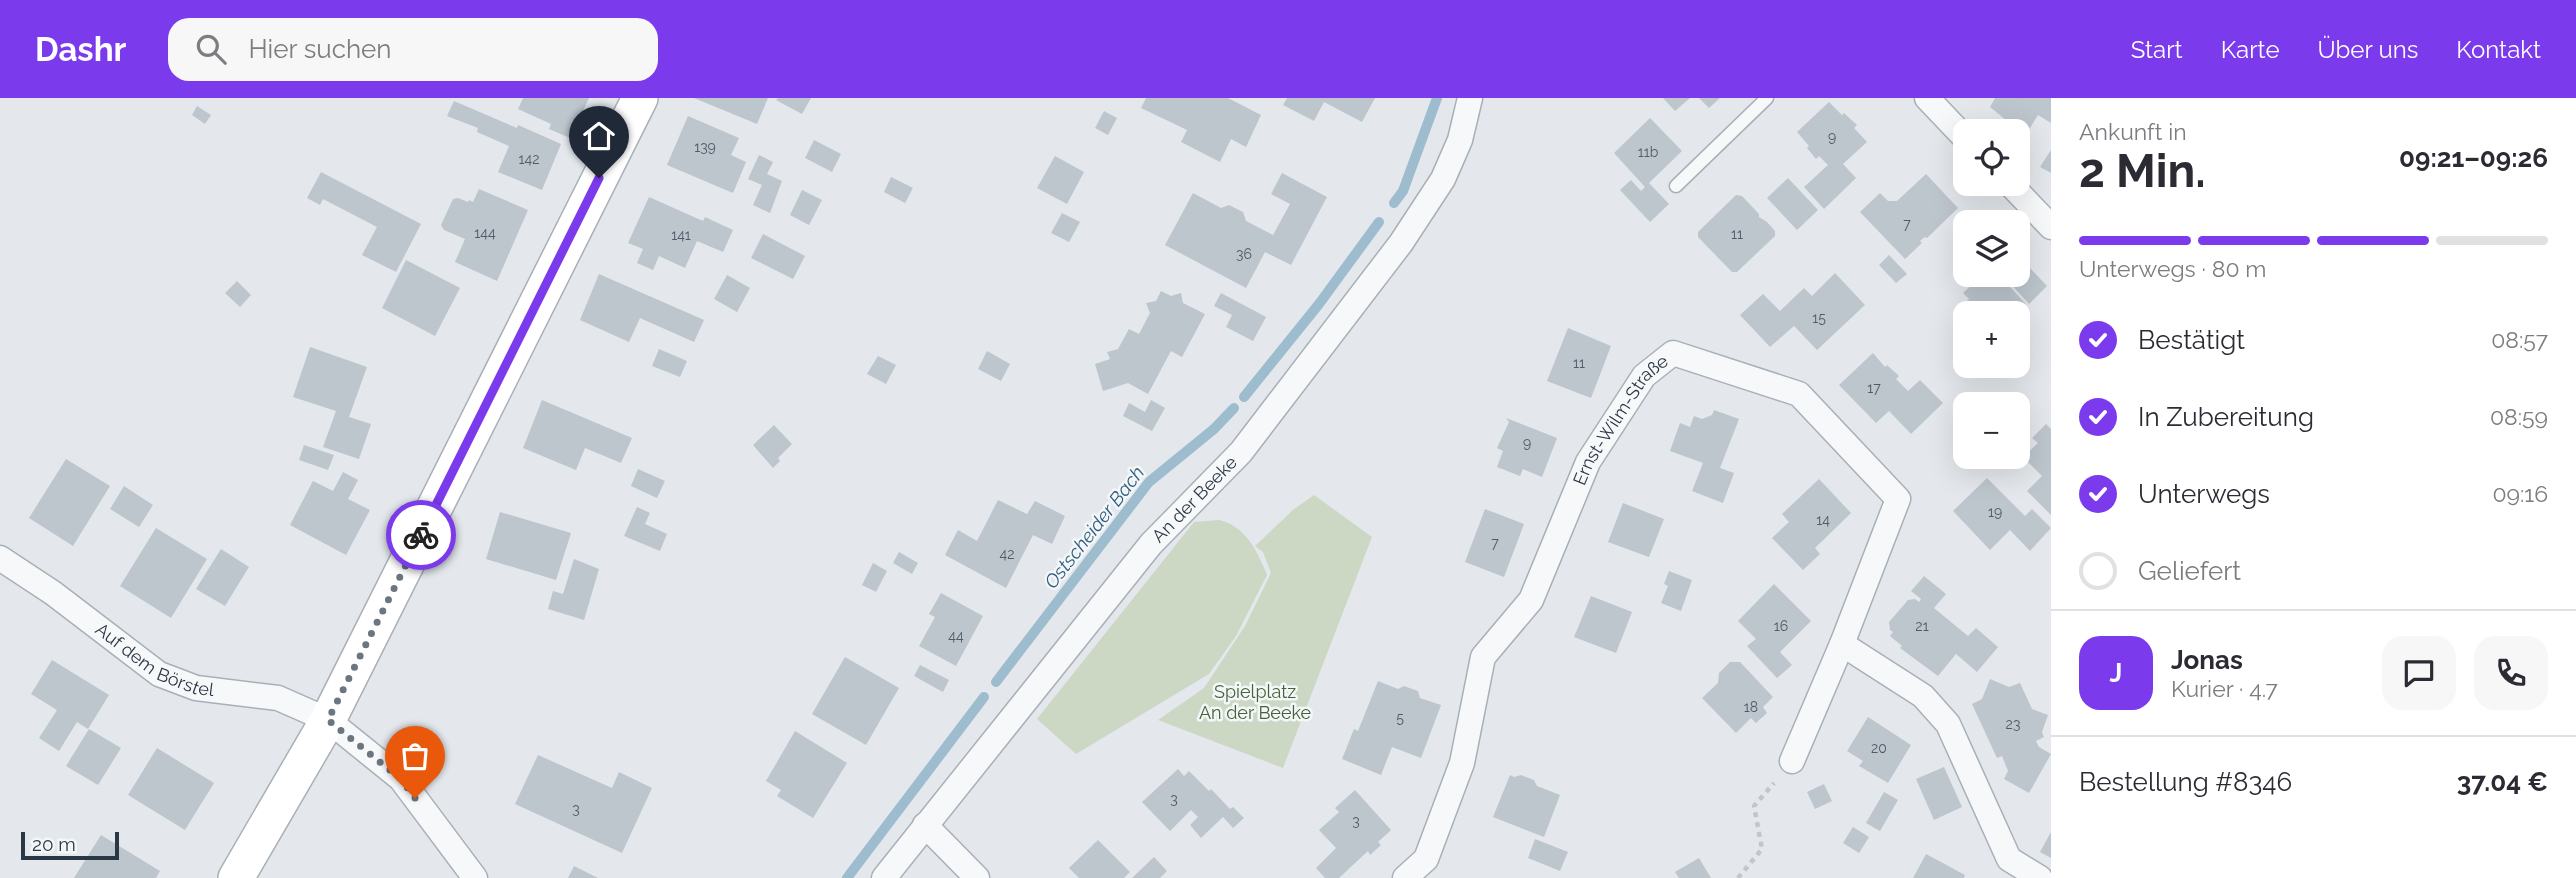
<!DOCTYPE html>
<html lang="de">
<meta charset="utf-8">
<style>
:root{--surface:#fff;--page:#f7f7f7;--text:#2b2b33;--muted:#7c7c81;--line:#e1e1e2;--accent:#7c3aed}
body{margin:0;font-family:Raleway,sans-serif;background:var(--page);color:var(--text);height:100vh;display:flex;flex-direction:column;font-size:26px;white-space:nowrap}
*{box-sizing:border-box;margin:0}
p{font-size:23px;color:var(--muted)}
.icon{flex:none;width:38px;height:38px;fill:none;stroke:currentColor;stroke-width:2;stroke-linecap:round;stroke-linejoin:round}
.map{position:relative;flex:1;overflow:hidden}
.details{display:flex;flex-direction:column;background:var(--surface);width:525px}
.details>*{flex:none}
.fabs{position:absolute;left:1953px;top:21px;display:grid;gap:14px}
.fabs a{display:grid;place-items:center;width:77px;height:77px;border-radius:14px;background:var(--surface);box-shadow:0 7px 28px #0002;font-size:35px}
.scale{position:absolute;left:21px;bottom:18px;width:98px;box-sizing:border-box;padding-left:7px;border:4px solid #2a3846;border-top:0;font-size:19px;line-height:24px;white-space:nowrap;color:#2a3846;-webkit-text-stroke:5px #f4f7f9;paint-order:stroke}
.pin{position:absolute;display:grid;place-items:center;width:60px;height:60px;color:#fff;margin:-72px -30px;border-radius:50% 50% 50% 0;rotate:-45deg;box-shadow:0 0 7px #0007}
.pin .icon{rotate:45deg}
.courier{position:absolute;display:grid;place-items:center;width:70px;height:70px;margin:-35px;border:5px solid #7c3aed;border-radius:50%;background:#fff;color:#222;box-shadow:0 2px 9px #0007}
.overview em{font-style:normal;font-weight:700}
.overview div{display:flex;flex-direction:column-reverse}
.overview{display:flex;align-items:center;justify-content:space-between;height:119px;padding:0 28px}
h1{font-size:46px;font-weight:700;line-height:52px}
.bar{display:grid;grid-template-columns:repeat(4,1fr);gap:10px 7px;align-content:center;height:84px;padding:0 28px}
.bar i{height:9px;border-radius:5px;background:var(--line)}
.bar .selected{background:var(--accent)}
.bar p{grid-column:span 4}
.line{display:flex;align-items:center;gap:18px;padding:0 28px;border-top:2px solid var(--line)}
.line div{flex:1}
.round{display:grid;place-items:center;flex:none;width:74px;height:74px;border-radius:21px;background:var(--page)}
ol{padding:0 28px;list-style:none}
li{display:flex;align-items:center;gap:21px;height:77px}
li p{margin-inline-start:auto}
li .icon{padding:7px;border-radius:50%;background:var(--accent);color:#fff;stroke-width:4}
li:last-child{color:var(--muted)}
li i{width:38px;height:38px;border:4px solid var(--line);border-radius:50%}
header{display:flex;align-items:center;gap:42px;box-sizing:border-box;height:98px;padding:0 35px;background:var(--accent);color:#fff}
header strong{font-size:33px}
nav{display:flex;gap:38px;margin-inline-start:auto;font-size:24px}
.search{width:490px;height:63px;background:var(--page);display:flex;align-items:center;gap:18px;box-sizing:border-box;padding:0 24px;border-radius:21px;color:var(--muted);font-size:26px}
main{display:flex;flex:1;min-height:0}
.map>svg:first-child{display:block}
.green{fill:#ccd7c4}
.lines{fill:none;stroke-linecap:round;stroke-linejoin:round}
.stream{stroke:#9dbcce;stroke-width:10}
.building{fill:#bdc5cd}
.lane-casing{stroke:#a8b0b7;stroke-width:15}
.street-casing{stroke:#a8b0b7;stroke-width:27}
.secondary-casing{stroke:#a8b0b7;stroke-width:38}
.path{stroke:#c2c6cb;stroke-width:4.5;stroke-dasharray:5 5;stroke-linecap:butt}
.lane{stroke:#f7f8fa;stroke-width:12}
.street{stroke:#f7f8fa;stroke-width:24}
.secondary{stroke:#fff;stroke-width:35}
.done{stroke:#6b7680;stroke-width:7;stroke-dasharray:0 12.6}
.route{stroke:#7c3aed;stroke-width:9}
.labels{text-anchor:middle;stroke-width:5;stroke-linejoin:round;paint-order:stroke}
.number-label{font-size:14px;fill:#4f5b68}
.street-label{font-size:18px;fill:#2a3846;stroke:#f4f7f9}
.park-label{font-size:18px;fill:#456336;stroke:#f4f7f9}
.water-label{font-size:19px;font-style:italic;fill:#315e7d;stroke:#f4f7f9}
</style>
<header>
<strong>Dashr</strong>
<div class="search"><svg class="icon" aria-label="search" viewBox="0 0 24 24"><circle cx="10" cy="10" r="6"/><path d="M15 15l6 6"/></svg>Hier suchen</div>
<nav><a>Start</a><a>Karte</a><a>Über uns</a><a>Kontakt</a></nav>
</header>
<main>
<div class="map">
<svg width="2051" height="780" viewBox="0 0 2051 780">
<rect width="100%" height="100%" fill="#e4e8ec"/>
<!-- green -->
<path class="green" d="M1314,397l58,42 -89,231 -125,-48 46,-32 41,-62 26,-53 -8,-21 -8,-6 38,-36z
M1219,422c26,6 37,29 47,52l1,3 -31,61 -27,38 -133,80 -39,-35 157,-197z"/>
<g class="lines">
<!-- stream -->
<path class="stream" d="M1394,105l9,-12 34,-93
M1244,299l75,-93 60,-82
M996,584l153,-200 65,-53 20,-21
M847,780l137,-181"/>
</g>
<!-- building -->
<path class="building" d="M523,0h66l-19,40 -21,-9 2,-5 -33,-15z
M694,0h74l-11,26z
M778,0h33l-9,16 -26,-14z
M1146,0h82l33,17 -15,32 -15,-8 -11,23 -39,-20 6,-12 -46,-22z
M1287,0h88l-13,24 -38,-20 -10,19 -31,-16z
M1663,0h27l-15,13z
M1699,0h21l-11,10z
M1995,0h56v25l-13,-8 -10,16 -13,-8 -2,3 -23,-19z
M454,3l63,27 1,-3 43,19 -19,46 -44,-18 11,-26 -32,-14 1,-4 -31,-12z
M1829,4l13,13 2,-2 13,12 -3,3 13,14 -24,22 13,14 -32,31 -20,-22 24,-22 -9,-9 -3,3 -9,-11 2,-2 -12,-14z
M197,8l14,9 -6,9 -13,-9z
M1104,13l13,7 -9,17 -13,-7z
M688,18l51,22 -8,17 15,7 -13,31 -66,-28z
M1650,20l32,33 -33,32 20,21 -19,18 -30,-32 11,-10 10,11 4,-4 -31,-34z
M814,42l27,14 -9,18 -27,-14z
M2051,52v23l-11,-6z
M759,57l14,7 -6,12 15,7 -12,32 -17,-8 9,-20 -14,-6z
M1055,58l29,16 -17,32 -30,-16z
M321,74l100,52 -25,48 -34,-17 15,-28 -54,-28 -3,6 -13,-7z
M1282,75l45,24 -36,68 -26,-13 -19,36 -81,-43 28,-52 28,15 8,-3 14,7 3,9 27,14 17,-31 -19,-10z
M1926,76l32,34 -31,30 -2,-1 -5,4 2,2 -17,16 -45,-47 20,-19 8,8h9z
M891,79l22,11 -8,15 -21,-11z
M1788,80l30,32 -21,20 -30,-32z
M479,91l49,21 -31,71 -42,-19 10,-23 -21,-9 -3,-5 12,-26 5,-1 10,4 1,-2 4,2z
M802,92l20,10 -13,25 -19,-10z
M1736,97l6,1 17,18v3l8,5 8,9v5l-38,36h-5l-34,-35v-5z
M649,99l54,24 2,-4 28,13 -10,22 -26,-11 -12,27 -26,-12 -6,14 -16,-7 6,-14 -15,-6z
M1062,115l18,9 -11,20 -18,-9z
M763,136l42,22 -12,23 -42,-21z
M1889,157l18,19 -11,9 -17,-18z
M406,162l54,28 -25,48 -53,-28z
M2027,167l20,21 -18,18 -20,-22z
M1835,175l30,32 -48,45 -23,-24 -24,21 -30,-32 23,-21 17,17 24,-23 8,8z
M599,176l105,46 -10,22 -54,-24 -11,24 -49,-22z
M727,177l23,13 -13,24 -23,-13z
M1995,177h4l27,29 -10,9h-51v10l-10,-11 14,-13 -6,-6 16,-15 6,6z
M237,183l14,14 -11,12 -15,-14z
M1161,193l10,5 10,-3 2,10 22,11 -23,43 -11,-6 -23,43 -20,-11 -25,8 -8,-27 15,-5 -3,-7 11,-3 11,-20 10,5 11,-21 -4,-10 10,-2z
M1221,195l45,24 -13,24 -27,-14 6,-12 -18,-9z
M1568,230l43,18 -20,52 -44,-17z
M310,249l57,20 -18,50 22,7 -12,35 -36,-12 13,-36 -43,-14z
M659,251l28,12 -7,16 -28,-11z
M987,253l23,13 -9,17 -23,-12z
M1873,255l12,14 2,-2 12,11 -3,3 12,12 12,-11 23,23 -32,31 -22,-23 -13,12 -37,-38z
M878,258l18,9 -10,19 -19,-10z
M542,302l90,38 -11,25 -36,-15 -9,22 -53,-22z
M1151,302l14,8 -13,23 -29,-15 6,-13 16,9z
M1714,312l25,9 -19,49 14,5 -11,30 -31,-12 11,-28 -33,-12 10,-28 10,4 4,-11 8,3 10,-4z
M1506,320l51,20 -15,39 -19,-8 -3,7 -23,-9 6,-16 -6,-3 12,-26z
M2046,326l5,5v86l-24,-24 15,-15 -19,-19 15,-14 -6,-5z
M774,327l18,19 -14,14 2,3 -7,7 -20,-23z
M304,347l30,10 -6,15 -29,-10z
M66,361l44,27 -37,60 -44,-28z
M638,371l27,12 -8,17 -26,-12z
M343,374l15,8 -10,19 22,11 -24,45 -56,-30 23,-44 20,10z
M1987,380l38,38 7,-7 19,19 -21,23 -20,-21 -20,20 -37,-39z
M1819,381l32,34 -36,35 5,6 -17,16 -31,-32 17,-16 -7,-8z
M124,388l29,19 -14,22 -29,-18z
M998,402l29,14 8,-13 30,15 -13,28 -19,-9 -27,53 -61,-33 13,-25 19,11z
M1623,405l41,16 -15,38 -41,-15z
M637,409l13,6 -5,11 22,10 -7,17 -36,-15z
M1485,411l39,15 -20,53 -39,-15z
M500,414l71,21 -15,47 -70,-21z
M156,430l51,31 -36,59 -51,-32z
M221,451l28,18 -24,39 -29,-17z
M899,454l19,11 -6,11 -19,-11z
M574,461l25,10 -15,51 -36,-11 5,-18 10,3z
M873,465l14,8 -11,21 -14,-7z
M1669,473l23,9 -11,31 -20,-8 7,-17 -4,-2z
M1924,478l22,18 -12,14 34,28 8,-8 22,19 -21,25 -21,-18 -18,22 -38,-28 2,-2 -12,-10 3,-4 -3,-2 -1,-8 19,-22 7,-1 4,3 2,-3 -10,-8z
M1774,486l37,37 -31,31 12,13 -15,13 -30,-32 9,-7 -18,-18z
M941,495l42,23 -27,50 -37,-20 16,-29 -6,-3z
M1591,498l41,16 -16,41 -42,-16z
M845,559l54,31 -33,57 -54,-31z
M52,562l57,35 -21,34 -11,-7 -18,29 -20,-13 18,-28 -26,-16z
M1730,564h10l33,35 -10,10 4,6 -11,10 -5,-5 -15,15 -34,-35 16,-15 1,-10z
M920,567l29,15 -6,12 -29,-16z
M1990,581l19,8 11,-4 12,26 16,6 -6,17 2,5 -8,4 3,6 12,7 -22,39 -25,-14 4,-8 -6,-15 -5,2 -25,-54 10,-5z
M1378,583l20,8 6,-3 14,5 2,7 21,7 -20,53 -29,-11 -11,28 -39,-16 12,-30 4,2z
M1868,619l43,28 -23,38 -29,-17 4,-5 -16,-10z
M89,631l32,19 -23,37 -32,-19z
M795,633l52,32 -34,55 -36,-22 4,-6 -15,-9z
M157,650l57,35 -29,47 -57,-35z
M538,657l74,33 7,-16 33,16 -30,65 -107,-49z
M1944,669l18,40 -28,13 -18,-41z
M1178,671l6,7 5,-5 20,20 2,-2 19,20 3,-2 11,11 -11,10 -10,-11 -22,21 -11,-13 8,-8 -7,-7 -21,21 -28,-29z
M1510,677l4,2 7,-2 13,5 3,6 23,9 -16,42 -51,-20z
M1824,686l8,17 -17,8 -8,-17z
M1355,692l36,40 -13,12 3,3 -11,10 -2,-4 -29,27h-14l-9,-10 20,-20 -17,-18 20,-18 -4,-4z
M1884,694l14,8 -18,31 -14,-8z
M1853,729l16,10 -10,16 -16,-10z
M2051,734v26l-11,-6z
M101,737l59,36 -4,7h-82z
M1535,741l33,13 -8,19 -32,-13z
M1098,742l32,32 -6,6h-45l-10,-10z
M1926,756l39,21 -1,3h-51z
M1154,759l13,14 -7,7h-28z
M1699,760l12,20h-32l-4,-6z
M574,768l24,12h-30z"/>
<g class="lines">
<defs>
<path id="lane" d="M1676,88l91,-88"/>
<g id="street">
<path d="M1927,0l38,40"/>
<path d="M2010,86l41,43"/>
<path id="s1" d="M0,460l53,35 106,81 37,14 82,10 50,22 73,59 74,99"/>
<path d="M1842,546l81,52 25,28 61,135 31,19"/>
<path d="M925,727l52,53"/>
<path id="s2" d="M884,780l267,-334 90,-92 160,-209 42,-64 17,-39 10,-42"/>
<path id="s3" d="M1405,780l21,-19 36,-96 21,-106 48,-57 57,-138 56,-86 29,-23 126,41 99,105 -56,145 -50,117"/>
</g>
<path id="secondary" d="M236,780l92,-158 312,-622"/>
</defs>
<!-- lane casing -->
<use href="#lane" class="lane-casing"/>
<!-- street casing -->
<use href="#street" class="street-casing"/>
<!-- secondary casing -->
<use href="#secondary" class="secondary-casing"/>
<!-- path -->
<path class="path" d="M1738,780l24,-29 -8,-43 20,-23"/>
<!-- lane -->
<use href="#lane" class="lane"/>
<!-- street -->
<use href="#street" class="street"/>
<!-- secondary -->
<use href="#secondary" class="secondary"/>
</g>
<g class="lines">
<!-- done -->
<path class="done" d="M415,700l-14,-19 -73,-59 93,-185"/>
<!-- route -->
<path class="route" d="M421,437l178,-357"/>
</g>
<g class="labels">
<!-- number labels -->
<g class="number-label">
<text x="1832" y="44">9</text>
<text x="705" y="54">139</text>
<text x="1648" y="59">11b</text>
<text x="529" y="66">142</text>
<text x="1907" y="131">7</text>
<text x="485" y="140">144</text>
<text x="1737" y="141">11</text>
<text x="681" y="142">141</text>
<text x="1244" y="161">36</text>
<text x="1819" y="225">15</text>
<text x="1579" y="270">11</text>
<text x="1874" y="295">17</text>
<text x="1527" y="350">9</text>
<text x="1995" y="419">19</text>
<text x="1823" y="427">14</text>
<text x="1495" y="450">7</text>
<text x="1007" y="461">42</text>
<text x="1781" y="533">16</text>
<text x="1922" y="533">21</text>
<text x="956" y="543">44</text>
<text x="1751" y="614">18</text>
<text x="1400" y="625">5</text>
<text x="2013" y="631">23</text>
<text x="1879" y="655">20</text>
<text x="1174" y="706">3</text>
<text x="576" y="716">3</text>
<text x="1356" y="728">3</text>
</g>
<!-- street labels -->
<g class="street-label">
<text dy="6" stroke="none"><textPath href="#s3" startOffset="516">Ernst-Wilm-Straße</textPath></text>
<text dy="6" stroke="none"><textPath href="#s2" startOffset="490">An der Beeke</textPath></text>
<text dy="6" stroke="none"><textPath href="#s1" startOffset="187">Auf dem Börstel</textPath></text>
</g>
<!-- park labels -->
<g class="park-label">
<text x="1255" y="600">Spielplatz<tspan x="1255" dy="21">An der Beeke</tspan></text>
</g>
<!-- water labels -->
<g class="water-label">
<text transform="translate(1094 429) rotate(-52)" y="7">Ostscheider Bach</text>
</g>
</g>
</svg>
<div class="fabs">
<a><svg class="icon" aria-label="locate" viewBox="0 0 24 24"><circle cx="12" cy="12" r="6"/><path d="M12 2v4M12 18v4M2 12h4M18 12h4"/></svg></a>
<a><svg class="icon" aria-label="layers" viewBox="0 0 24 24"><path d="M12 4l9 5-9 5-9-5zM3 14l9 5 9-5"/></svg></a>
<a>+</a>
<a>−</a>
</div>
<div class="scale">20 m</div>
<div class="pin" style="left:415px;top:700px;background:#ea580c"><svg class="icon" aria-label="bag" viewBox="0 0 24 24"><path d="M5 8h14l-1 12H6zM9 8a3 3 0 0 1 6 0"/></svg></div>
<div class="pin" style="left:599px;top:80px;background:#1f2937"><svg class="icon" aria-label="home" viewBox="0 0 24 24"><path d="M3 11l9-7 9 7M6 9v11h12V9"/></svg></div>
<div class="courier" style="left:421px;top:437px"><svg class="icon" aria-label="bike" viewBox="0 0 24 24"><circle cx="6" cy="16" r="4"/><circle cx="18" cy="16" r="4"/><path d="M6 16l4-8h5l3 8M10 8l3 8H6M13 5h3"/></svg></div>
</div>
<section class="details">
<div class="overview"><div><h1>2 Min.</h1><p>Ankunft in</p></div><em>09:21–09:26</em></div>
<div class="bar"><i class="selected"></i><i class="selected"></i><i class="selected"></i><i></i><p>Unterwegs · 80 m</p></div>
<ol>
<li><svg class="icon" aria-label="check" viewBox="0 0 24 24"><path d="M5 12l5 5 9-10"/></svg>Bestätigt<p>08:57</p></li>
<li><svg class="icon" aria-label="check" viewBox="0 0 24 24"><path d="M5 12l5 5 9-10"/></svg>In Zubereitung<p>08:59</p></li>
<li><svg class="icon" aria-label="check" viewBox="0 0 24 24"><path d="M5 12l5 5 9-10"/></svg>Unterwegs<p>09:16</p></li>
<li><i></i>Geliefert</li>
</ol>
<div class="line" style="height:126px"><b class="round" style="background:var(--accent);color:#fff">J</b><div><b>Jonas</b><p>Kurier · 4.7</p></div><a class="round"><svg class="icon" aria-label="chat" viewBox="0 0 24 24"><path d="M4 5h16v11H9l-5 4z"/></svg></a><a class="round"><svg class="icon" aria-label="phone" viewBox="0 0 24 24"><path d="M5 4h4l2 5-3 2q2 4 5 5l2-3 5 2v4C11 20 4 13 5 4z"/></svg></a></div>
<div class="line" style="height:91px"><div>Bestellung #8346</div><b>37.04 €</b></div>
</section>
</main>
